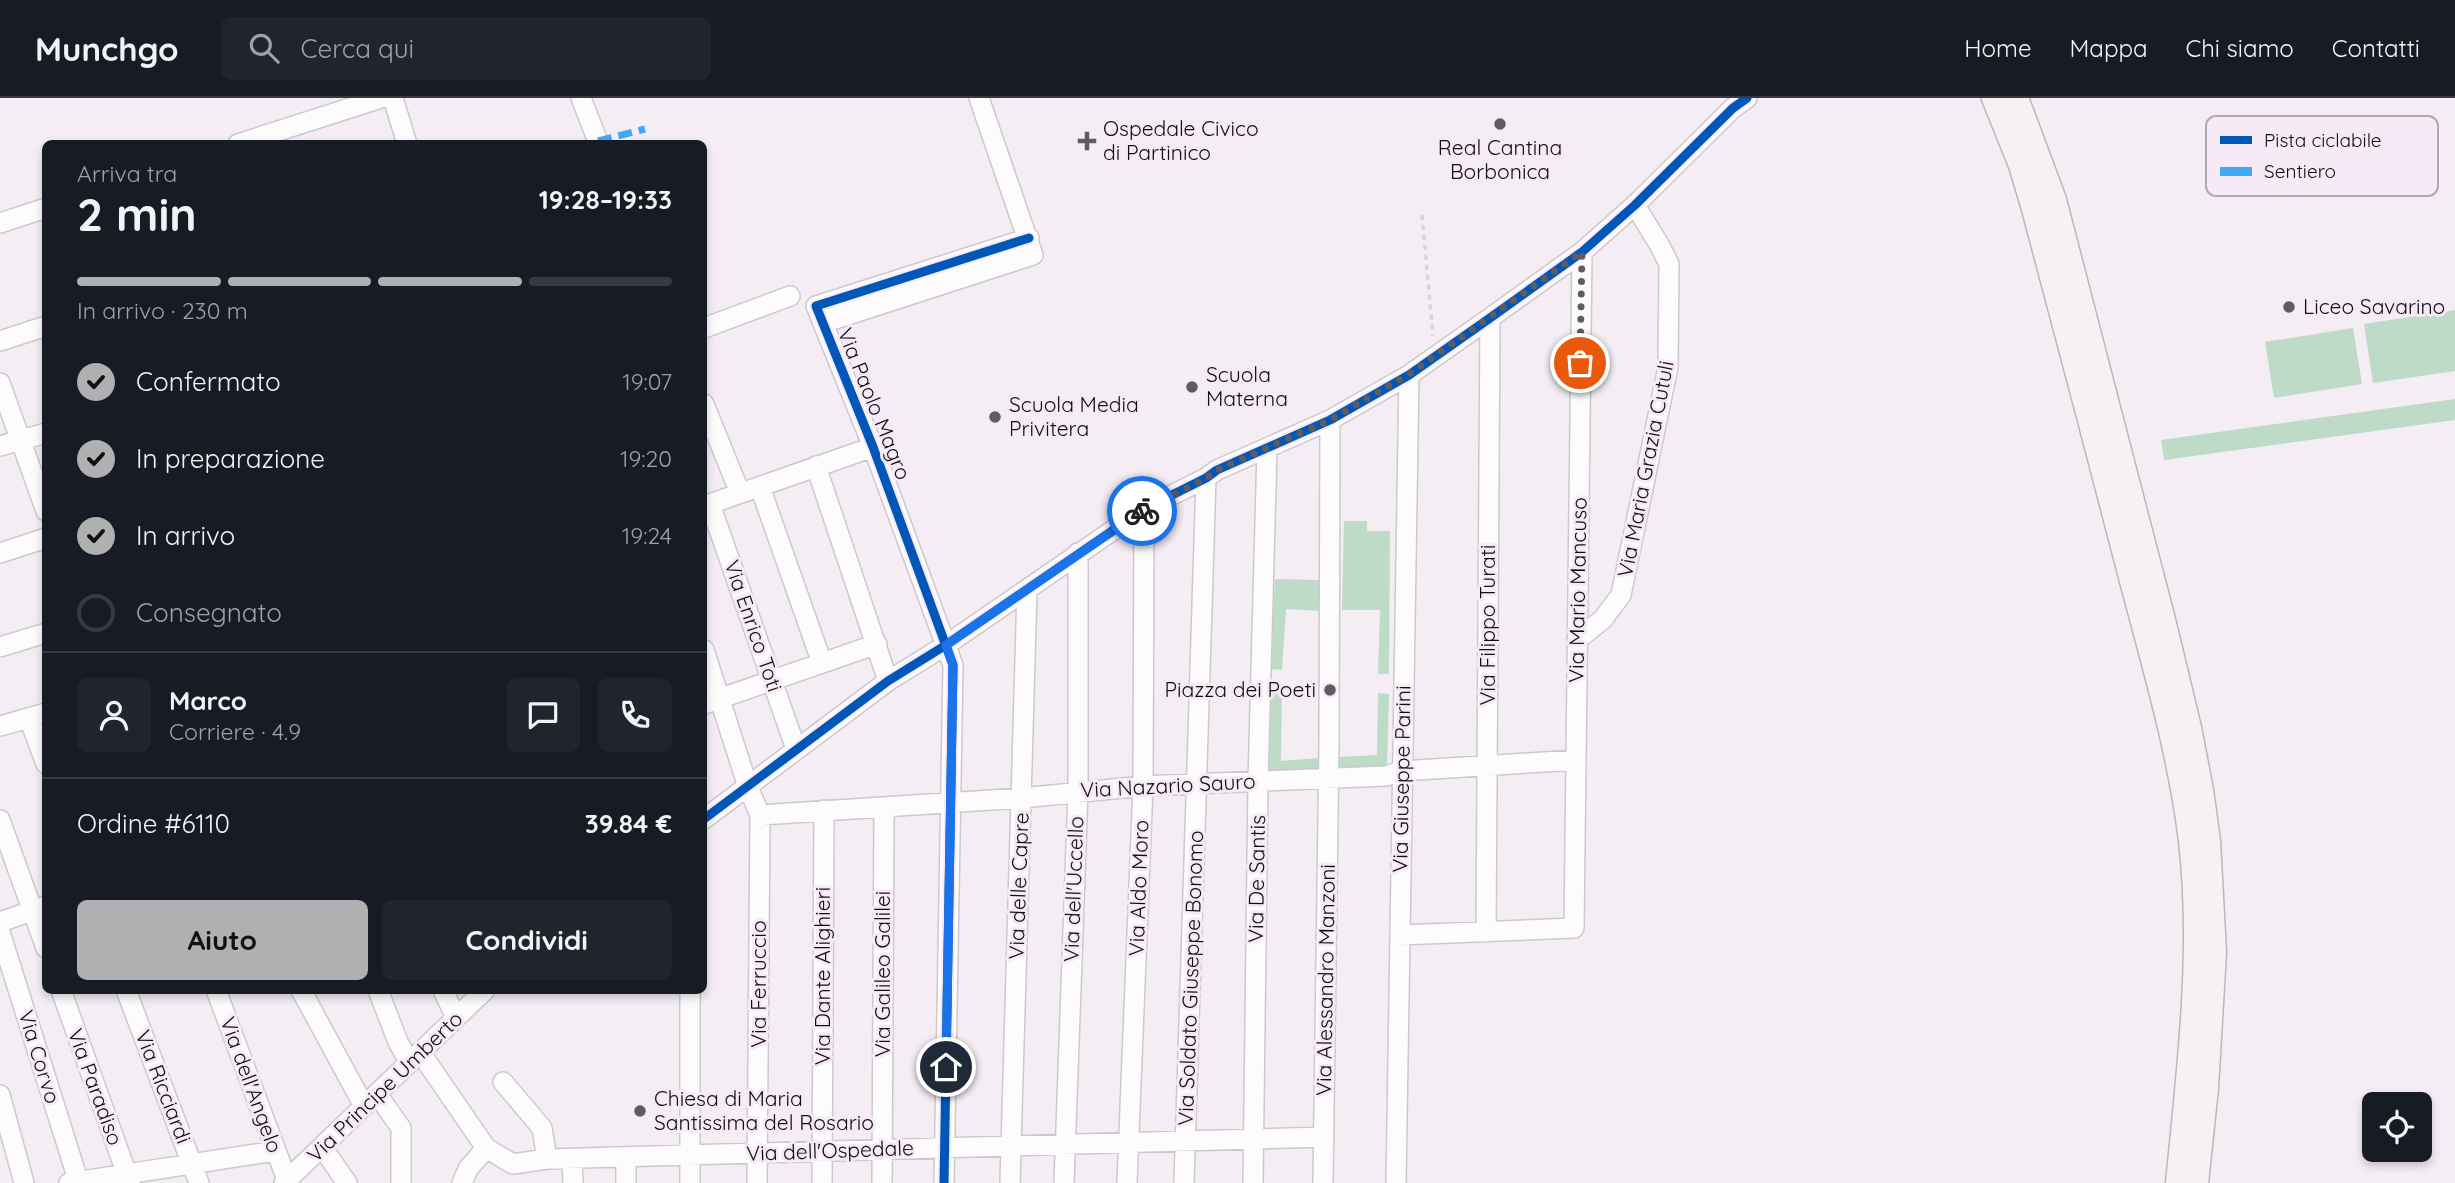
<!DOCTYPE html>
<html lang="it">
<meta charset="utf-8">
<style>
:root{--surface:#171b24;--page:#20242c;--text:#f1f3f6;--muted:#9ea1a6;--line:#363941;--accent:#b0afb2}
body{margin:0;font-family:Quicksand,sans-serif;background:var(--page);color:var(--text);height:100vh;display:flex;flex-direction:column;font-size:26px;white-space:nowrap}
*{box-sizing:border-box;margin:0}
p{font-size:23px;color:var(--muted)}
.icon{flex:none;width:38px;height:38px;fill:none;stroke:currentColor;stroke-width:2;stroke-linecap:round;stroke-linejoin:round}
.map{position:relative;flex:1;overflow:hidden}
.panel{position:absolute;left:42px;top:42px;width:665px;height:854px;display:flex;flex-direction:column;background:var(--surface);border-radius:10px;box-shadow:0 4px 10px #0003}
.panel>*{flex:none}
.buttons{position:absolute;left:2362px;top:994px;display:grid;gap:14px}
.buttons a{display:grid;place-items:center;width:70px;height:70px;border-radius:10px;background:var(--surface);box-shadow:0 4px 10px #0003;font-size:35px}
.pin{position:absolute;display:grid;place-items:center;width:60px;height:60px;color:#fff;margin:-30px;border:4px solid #fff;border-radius:50%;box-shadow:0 2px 7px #0007}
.courier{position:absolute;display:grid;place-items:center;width:70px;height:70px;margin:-35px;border:5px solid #1a73e8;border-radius:50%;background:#fff;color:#222;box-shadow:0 2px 9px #0007}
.headline em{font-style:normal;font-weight:700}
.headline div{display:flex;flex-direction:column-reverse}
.headline{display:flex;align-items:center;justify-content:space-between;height:119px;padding:0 35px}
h1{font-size:46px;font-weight:700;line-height:52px}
.bar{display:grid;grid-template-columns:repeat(4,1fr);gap:10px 7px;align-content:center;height:84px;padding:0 35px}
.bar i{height:9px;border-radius:5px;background:var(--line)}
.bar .on{background:var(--accent)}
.bar p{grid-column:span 4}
.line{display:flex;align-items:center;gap:18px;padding:0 35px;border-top:2px solid var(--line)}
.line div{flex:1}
.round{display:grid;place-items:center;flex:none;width:74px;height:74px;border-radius:10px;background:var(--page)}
ol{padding:0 35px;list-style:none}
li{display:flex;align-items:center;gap:21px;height:77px}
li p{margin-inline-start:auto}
li .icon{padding:7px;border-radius:50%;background:var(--accent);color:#111;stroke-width:4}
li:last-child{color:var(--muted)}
li i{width:38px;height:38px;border:4px solid var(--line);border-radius:50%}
.action{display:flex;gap:14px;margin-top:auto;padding:14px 35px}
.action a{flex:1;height:80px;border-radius:10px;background:var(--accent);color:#111;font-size:28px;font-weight:700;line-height:80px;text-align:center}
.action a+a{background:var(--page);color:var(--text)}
header{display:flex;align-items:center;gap:42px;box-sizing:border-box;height:98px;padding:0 35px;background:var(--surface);border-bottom:2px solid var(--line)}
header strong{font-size:33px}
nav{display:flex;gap:38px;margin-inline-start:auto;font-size:24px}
.search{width:490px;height:63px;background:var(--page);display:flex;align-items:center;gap:18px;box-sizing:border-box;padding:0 24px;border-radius:10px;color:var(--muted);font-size:26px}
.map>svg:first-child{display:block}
.green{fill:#bedbc7}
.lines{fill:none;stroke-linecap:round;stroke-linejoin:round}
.minor-casing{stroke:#cec8ce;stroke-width:22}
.major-casing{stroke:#c1b5ba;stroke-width:27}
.path{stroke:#d7d4d7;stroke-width:3.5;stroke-dasharray:5 5;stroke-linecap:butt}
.minor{stroke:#fdfcfd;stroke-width:19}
.major{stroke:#f7f1f3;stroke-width:24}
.quiet{stroke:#3fa9f5;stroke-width:7;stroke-dasharray:14 7;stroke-linecap:butt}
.cycleway-casing{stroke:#f7eaf7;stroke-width:13}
.cycleway{stroke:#0057b8;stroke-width:9}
.done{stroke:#605b60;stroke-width:7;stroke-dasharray:0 12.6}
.route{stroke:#1a73e8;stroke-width:9}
.poi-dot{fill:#605b60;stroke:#f7eaf7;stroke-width:2.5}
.labels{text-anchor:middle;stroke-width:6;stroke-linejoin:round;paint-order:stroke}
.poi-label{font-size:21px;fill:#100c10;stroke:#f7eaf7;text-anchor:start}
.street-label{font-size:21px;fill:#100c10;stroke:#f7eaf7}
.key{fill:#f7eaf7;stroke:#b2a7b2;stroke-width:2}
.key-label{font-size:19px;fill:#100c10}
</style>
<header>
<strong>Munchgo</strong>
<div class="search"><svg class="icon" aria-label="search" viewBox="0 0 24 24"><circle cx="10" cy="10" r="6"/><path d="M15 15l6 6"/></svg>Cerca qui</div>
<nav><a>Home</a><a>Mappa</a><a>Chi siamo</a><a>Contatti</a></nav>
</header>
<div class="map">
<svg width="2455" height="1085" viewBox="0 0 2455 1085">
<rect width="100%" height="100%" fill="#f4edf4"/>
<!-- green -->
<path class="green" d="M2455,212v61l-82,12 -9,-59z
M2353,230l9,56 -88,14 -9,-56z
M2455,301v21l-291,40 -3,-20z
M1344,423h23v10h23l-1,143h-11l2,-64h-38z
M1275,481l45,1 1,31 -35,-2 -4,61 -11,-1z
M1271,589h11l-1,74 37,-3v13l-49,3z
M1378,595l11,1 -2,73 -48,3v-13l38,-2z"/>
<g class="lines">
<defs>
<path id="minor" d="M393,0l14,46
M581,0l18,46
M238,46l143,-46
M0,125l46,-15
M823,225l210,-68 -54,-157
M704,230l86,-32
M0,243l46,-15
M0,285l46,128
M704,306l36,89
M0,348l46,-13
M816,368l72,215
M760,389l62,176
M710,406l86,245
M704,408l169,-59
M0,455l46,-15
M1577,542l26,-21 18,-24 47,-228 1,-103 -9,-18 -25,-41
M0,549l46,-14
M704,552l44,137 12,28 -3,368
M704,606l173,-60
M29,620l17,46
M0,628l46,-13
M760,717l262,-17 121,-12 243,-10 15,-5 175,-11
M704,721l184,-138 58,-36 198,-136 62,-31 11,-8 113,-50 79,-45 81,-57 92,-66 53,-47 98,-97 14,-10
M0,722l46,128
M0,824l46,-16
M0,834l79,251
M1486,834l4,-614
M1400,837l174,-7 8,-676
M61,892l69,193
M126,892l73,193
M216,892l71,190
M301,892l63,116
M378,892l20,52 11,20
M443,892l13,28
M690,892v193
M420,954l66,96 27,16 34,-5 777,-22
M503,984l39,46 5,31
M377,996l24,34v55
M0,997l24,88
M322,1049l25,36
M626,1060v25
M572,1061l1,24
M69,1085l206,-32
M284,1085l201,-193
M462,1085l6,-14 18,-21
M822,1085l2,-373
M882,1085l2,-376
M944,1085l9,-518 -80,-218 -57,-141 213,-68
M1010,1085l17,-593
M1064,1085l14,-392v-238
M1127,1085l16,-397 1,-277
M1184,1085l22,-705
M1253,1085l5,-402 9,-332
M1323,1085l6,-440 1,-323
M1396,1085l13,-808"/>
<path id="major" d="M1994,0l27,67 12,40c33,123 65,245 97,368 23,88 50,177 61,268 13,109 -2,232 -13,342
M2016,0l38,102 110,424 25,104 12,62 7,51 6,111 -8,136 -10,95"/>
</defs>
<!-- minor casing -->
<use href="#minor" class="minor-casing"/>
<!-- major casing -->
<use href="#major" class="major-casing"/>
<!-- path -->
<path class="path" d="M1422,117l11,121"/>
<!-- minor -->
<use href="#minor" class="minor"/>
<!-- major -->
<use href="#major" class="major"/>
<!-- quiet -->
<path class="quiet" d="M598,43l47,-12"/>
<defs>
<path id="cycleway" d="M704,721l184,-138 58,-36 198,-136 62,-31 11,-8 113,-50 79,-45 81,-57 92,-66 53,-47 98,-97 14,-10
M944,1085l9,-518 -80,-218 -57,-141 213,-68"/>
</defs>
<!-- cycleway casing -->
<use href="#cycleway" class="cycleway-casing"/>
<!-- cycleway -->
<use href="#cycleway" class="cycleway"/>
</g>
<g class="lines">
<!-- done -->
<path class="done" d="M1142,413l64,-33 11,-8 113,-50 79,-46 173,-122 -2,111"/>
<!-- route -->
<path class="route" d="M946,969l7,-402 -7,-20 196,-134"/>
</g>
<!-- markers -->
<g class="poi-dot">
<circle cx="1500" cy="26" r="7"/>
<path d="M1083.5 32.5h7v7h7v7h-7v7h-7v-7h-7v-7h7z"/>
<circle cx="2289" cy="209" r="7"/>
<circle cx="1192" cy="289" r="7"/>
<circle cx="995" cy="319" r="7"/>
<circle cx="1330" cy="592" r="7"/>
<circle cx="640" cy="1013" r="7"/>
</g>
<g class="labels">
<!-- poi labels -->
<g class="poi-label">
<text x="1103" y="38">Ospedale Civico<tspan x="1103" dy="24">di Partinico</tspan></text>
<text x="1500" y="57" text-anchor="middle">Real Cantina<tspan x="1500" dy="24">Borbonica</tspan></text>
<text x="2303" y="216">Liceo Savarino</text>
<text x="1206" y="284">Scuola<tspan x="1206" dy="24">Materna</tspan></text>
<text x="1009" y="314">Scuola Media<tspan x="1009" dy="24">Privitera</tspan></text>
<text x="1316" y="599" text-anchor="end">Piazza dei Poeti</text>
<text x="654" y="1008">Chiesa di Maria<tspan x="654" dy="24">Santissima del Rosario</tspan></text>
</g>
<!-- street labels -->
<g class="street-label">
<text transform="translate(874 306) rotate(68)" y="7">Via Paolo Magro</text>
<text transform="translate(1646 371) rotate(-79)" y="7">Via Maria Grazia Cutuli</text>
<text transform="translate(1578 492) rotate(-89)" y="7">Via Mario Mancuso</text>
<text transform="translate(1488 527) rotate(-90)" y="7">Via Filippo Turati</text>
<text transform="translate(753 528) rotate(71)" y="7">Via Enrico Toti</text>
<text transform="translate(1402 681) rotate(-89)" y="7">Via Giuseppe Parini</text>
<text transform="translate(1168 688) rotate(-3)" y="7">Via Nazario Sauro</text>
<text transform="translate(1257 781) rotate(-89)" y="7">Via De Santis</text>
<text transform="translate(1019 788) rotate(-88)" y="7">Via delle Capre</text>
<text transform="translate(1139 790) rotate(-88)" y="7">Via Aldo Moro</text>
<text transform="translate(1074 791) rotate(-88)" y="7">Via dell'Uccello</text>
<text transform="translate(883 876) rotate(-90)" y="7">Via Galileo Galilei</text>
<text transform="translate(823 878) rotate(-90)" y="7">Via Dante Alighieri</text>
<text transform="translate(1191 880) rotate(-88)" y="7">Via Soldato Giuseppe Bonomo</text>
<text transform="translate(1326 882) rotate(-89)" y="7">Via Alessandro Manzoni</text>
<text transform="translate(759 886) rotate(-90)" y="7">Via Ferruccio</text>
<text transform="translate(39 959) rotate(73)" y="7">Via Corvo</text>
<text transform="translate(251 987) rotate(70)" y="7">Via dell'Angelo</text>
<text transform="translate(95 989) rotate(70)" y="7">Via Paradiso</text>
<text transform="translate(163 989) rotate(69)" y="7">Via Ricciardi</text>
<text transform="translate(385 989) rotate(-44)" y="7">Via Principe Umberto</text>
<text transform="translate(830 1053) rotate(-2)" y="7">Via dell'Ospedale</text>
</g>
</g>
<!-- legend -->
<rect x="2206" y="18" width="232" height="80" rx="10" class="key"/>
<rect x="2220" y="38" width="32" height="8" fill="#0057b8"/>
<rect x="2220" y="69" width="32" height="9" fill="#3fa9f5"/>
<g class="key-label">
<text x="2264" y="49">Pista ciclabile</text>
<text x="2264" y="80">Sentiero</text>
</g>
</svg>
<div class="buttons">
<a><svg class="icon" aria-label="locate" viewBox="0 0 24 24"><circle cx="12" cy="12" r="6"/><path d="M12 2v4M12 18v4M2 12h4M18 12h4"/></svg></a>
</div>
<div class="pin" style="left:1580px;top:265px;background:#ea580c"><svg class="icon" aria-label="bag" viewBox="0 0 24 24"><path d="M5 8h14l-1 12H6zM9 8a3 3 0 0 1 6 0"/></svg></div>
<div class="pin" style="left:946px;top:969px;background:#1f2937"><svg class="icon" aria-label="home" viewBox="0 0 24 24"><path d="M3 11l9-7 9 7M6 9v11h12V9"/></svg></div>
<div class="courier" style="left:1142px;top:413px"><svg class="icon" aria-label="bike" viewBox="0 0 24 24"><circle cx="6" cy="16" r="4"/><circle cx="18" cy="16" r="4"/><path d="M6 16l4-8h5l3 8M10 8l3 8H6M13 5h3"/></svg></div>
<section class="panel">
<div class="headline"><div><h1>2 min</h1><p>Arriva tra</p></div><em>19:28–19:33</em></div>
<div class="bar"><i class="on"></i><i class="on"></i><i class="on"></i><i></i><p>In arrivo · 230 m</p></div>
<ol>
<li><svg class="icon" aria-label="check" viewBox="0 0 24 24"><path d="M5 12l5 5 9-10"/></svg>Confermato<p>19:07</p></li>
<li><svg class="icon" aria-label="check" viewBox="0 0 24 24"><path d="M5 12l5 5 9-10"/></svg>In preparazione<p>19:20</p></li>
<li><svg class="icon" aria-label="check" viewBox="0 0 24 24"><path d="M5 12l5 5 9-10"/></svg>In arrivo<p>19:24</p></li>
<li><i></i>Consegnato</li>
</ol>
<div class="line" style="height:126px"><a class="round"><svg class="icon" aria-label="person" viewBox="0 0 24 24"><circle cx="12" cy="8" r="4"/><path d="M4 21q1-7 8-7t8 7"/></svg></a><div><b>Marco</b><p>Corriere · 4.9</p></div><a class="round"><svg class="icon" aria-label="chat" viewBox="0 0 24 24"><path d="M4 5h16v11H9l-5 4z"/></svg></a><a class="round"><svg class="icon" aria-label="phone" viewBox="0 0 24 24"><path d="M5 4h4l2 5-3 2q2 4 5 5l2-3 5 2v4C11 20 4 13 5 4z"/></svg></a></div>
<div class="line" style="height:91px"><div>Ordine #6110</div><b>39.84 €</b></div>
<div class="action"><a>Aiuto</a><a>Condividi</a></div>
</section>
</div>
